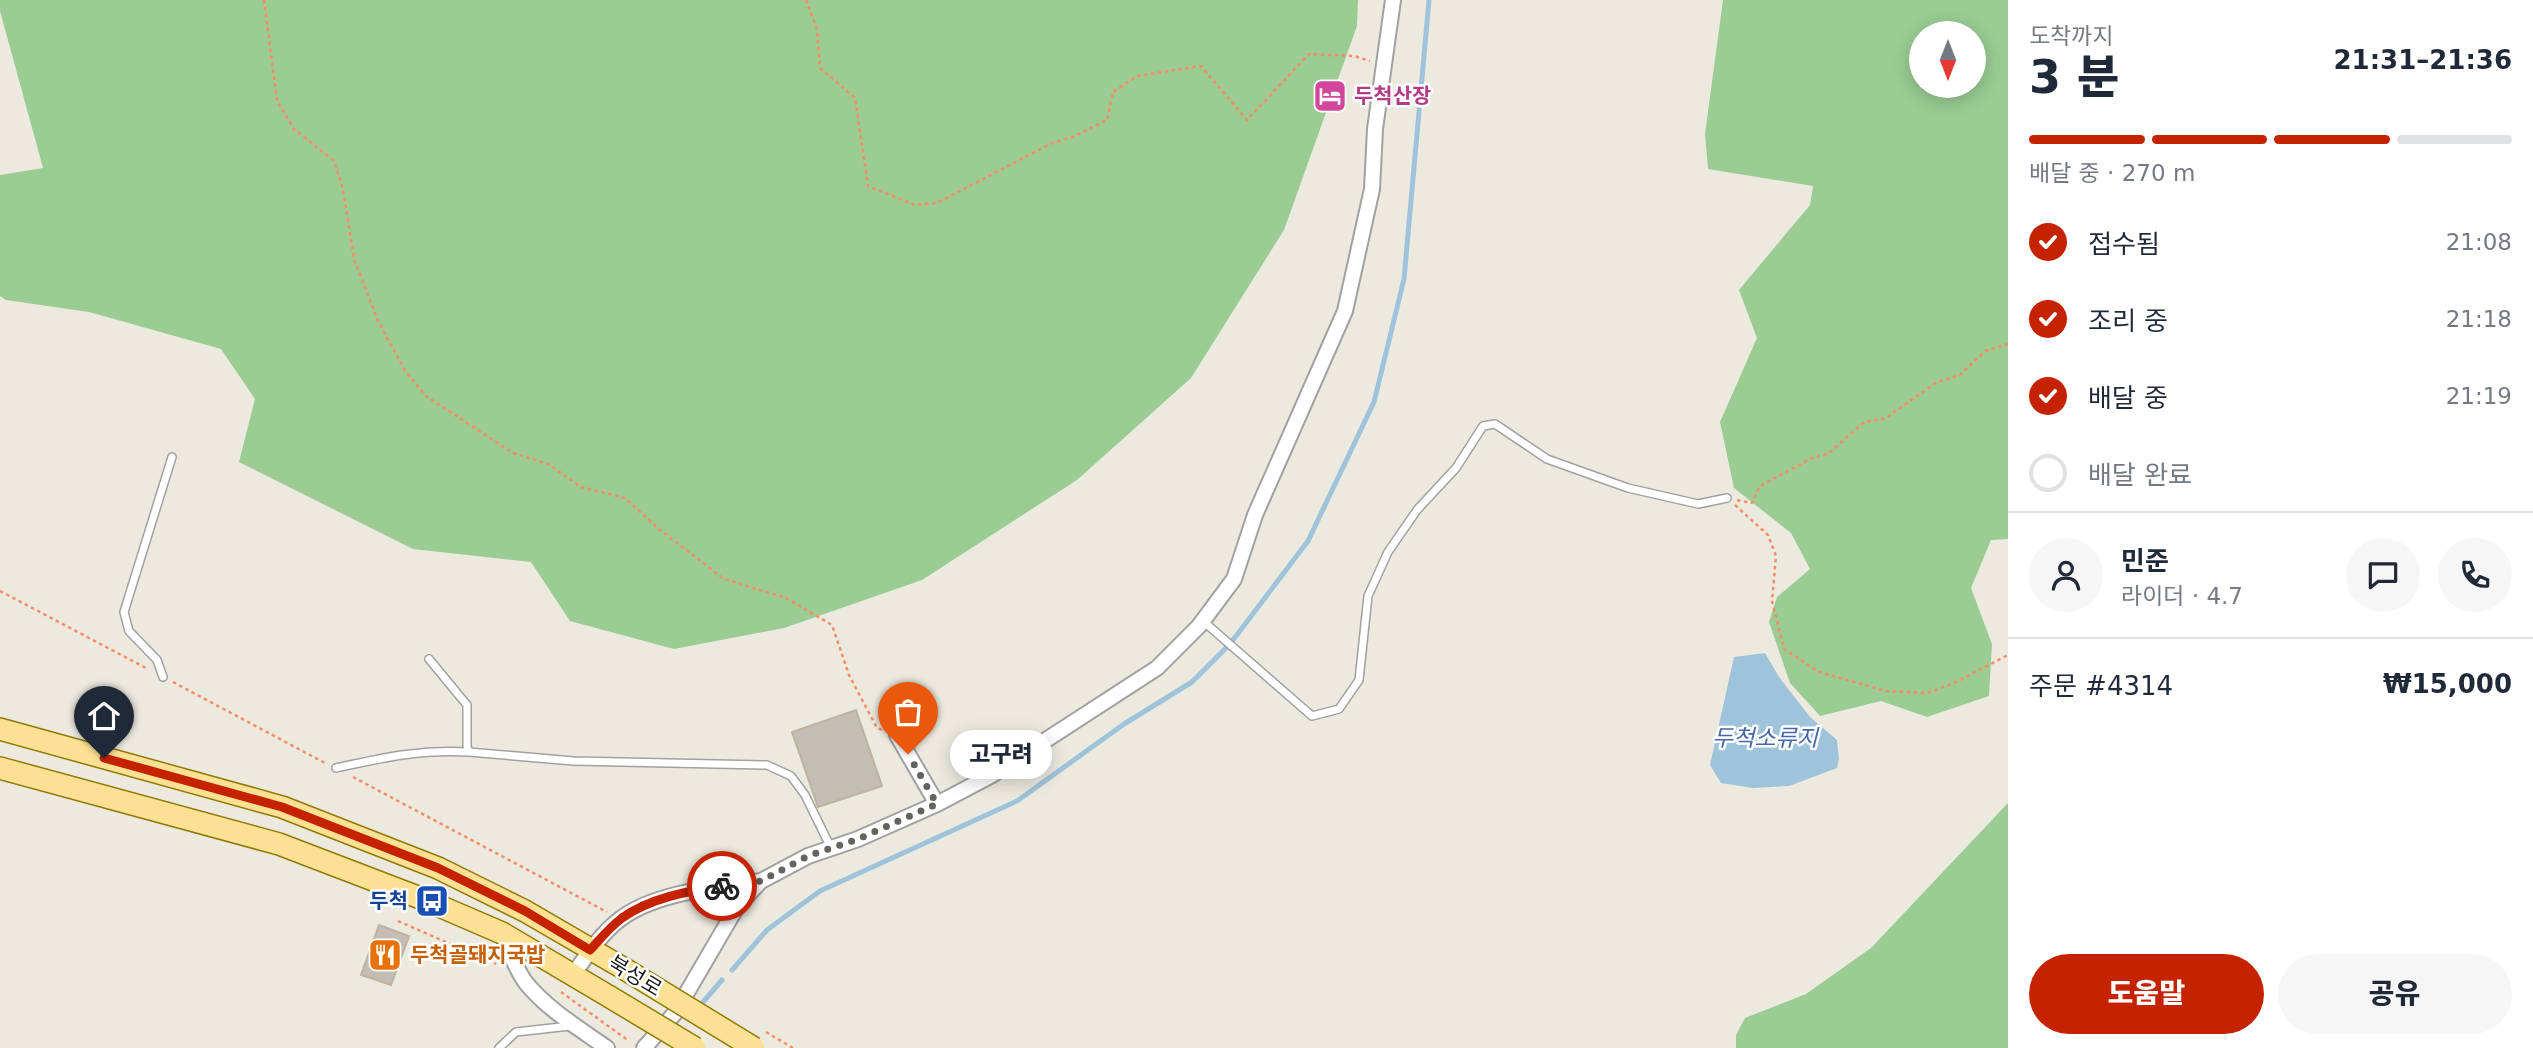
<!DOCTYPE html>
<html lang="ko">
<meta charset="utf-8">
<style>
:root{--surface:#fff;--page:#f6f6f7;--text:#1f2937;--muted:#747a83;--line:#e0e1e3;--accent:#c52200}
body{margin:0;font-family:"DejaVu Sans","Noto Sans KR",sans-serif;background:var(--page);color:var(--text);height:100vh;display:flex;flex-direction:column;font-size:26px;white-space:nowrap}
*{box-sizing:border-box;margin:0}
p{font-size:23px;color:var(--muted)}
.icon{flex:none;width:38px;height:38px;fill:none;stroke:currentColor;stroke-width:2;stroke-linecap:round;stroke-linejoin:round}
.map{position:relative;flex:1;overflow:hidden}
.panel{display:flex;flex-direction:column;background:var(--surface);width:525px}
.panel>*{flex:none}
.needle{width:46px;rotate:180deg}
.tools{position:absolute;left:1909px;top:21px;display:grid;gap:14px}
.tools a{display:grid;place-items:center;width:77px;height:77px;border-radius:50%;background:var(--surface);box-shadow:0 4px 18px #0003;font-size:35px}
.pin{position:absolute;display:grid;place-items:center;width:60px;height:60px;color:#fff;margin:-72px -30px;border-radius:50% 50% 50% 0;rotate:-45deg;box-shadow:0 0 7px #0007}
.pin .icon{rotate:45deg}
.courier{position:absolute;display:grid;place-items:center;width:70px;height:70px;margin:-35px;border:5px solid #c52200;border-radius:50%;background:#fff;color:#222;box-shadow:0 2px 9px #0007}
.bubble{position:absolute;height:49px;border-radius:24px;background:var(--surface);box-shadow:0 4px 18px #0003;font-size:23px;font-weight:800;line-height:49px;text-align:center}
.overview em{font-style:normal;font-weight:800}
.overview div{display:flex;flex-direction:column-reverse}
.overview{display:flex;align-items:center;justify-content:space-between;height:119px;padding:0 21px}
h1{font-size:46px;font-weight:800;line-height:52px}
.bar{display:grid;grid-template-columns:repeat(4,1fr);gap:10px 7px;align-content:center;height:84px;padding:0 21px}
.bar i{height:9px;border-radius:5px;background:var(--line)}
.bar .active{background:var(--accent)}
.bar p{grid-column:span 4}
.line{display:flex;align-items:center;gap:18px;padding:0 21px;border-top:2px solid var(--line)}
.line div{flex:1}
.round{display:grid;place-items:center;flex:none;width:74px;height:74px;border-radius:37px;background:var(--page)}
ol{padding:0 21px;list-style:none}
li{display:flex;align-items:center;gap:21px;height:77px}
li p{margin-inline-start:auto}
li .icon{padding:7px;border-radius:50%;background:var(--accent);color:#fff;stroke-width:4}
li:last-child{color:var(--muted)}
li i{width:38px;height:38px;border:4px solid var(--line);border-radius:50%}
.action{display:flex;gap:14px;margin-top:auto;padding:14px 21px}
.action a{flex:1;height:80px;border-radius:42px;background:var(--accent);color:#fff;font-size:28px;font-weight:800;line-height:80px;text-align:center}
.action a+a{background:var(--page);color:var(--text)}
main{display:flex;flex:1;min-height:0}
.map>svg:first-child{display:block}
.forest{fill:#9acc93;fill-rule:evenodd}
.water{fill:#9fc3db}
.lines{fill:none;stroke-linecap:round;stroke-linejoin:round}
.stream{stroke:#9fc3db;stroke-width:5}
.building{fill:#c4bdb3;stroke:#beb3a2;stroke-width:2}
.service-casing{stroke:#a1a1a1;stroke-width:10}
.minor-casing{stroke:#a1a1a1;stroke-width:18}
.primary-casing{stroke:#917900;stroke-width:24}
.path{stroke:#fa8c63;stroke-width:2.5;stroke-dasharray:3.5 3.5;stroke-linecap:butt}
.service{stroke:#fff;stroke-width:7}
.minor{stroke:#fff;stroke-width:14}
.primary{stroke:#fce195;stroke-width:21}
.primary-bridge-casing{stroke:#917900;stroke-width:24;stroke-linecap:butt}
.primary-bridge{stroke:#fce195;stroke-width:21}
.done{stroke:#64635f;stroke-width:7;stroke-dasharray:0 12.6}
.route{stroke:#c52200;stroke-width:9}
.labels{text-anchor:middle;stroke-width:5;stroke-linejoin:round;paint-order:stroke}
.hotel-label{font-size:21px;font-weight:bold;fill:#b23c85;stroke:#fff;text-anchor:start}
.transit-label{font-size:21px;font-weight:bold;fill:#164399;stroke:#fff;text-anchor:end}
.food-label{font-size:21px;font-weight:bold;fill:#c56008;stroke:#fff;text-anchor:start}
.street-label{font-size:21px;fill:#1a1a1a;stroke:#fff}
.water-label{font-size:23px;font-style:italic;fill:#4868a9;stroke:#fff}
</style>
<main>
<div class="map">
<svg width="2008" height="1048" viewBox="0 0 2008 1048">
<rect width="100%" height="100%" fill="#eceadf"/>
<!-- forest -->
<path class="forest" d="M0,0h1358l-1,26 -73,204 -93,148 -114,102 -155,100 -138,48 -110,21 -104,-28 -39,-59 -118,-13 -174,-87 16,-63 -34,-50 -132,-37 -83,-12 -6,-4v-121l43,-7 -43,-157z
M1723,0h285v539l-17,1 -20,48 21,56 -3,52 -62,21 -46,-16 -61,15 -30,-33 -21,-61 8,-25 33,-28 -19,-36 -57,-45 -14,-66 37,-84 -18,-48 71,-85 3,-19 -105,-17 -3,-35zM1922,33h52v53h-52z
M2008,803v245h-272v-13l9,-17 61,-24 65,-46z"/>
<!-- water -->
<path class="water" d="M1765,653l14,24 31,40 27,23 2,19 -2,9 -48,18 -36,2 -32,-5 -11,-18 24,-108z"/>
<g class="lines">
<!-- stream -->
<path class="stream" d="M732,970l35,-40 53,-39 197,-90 107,-77 68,-42 38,-38 78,-103 66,-139 30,-123 25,-279
M697,1009l25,-29"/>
</g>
<!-- building -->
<path class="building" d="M856,710l26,76 -64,21 -26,-75z
M379,925l30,11 -18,49 -30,-10z"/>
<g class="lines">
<defs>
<path id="service" d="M1203,621l109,95 27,-7 20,-29 9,-84 20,-44 29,-42 39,-42 27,-42 12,-2 52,35 81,29 70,16 29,-6
M429,659l38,46v41l2,6 104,9 194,4 24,11 14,19 26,53
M163,677l-6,-17 -28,-29 -5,-19 48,-155
M336,768c46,-10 85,-19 133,-16
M499,1048l17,-16 54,-6"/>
<path id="minor" d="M897,735l40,69 55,-29 165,-107 42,-42 35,-47 21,-64 90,-204 27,-122 3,-60 18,-129
M502,933c7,17 13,35 24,50 21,26 54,46 81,65
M573,975c14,-20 27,-40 46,-55 35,-28 99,-33 142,-39
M644,1048l31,-35 63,-108 23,-24 47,-25 50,-17 79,-35"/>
<path id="primary" d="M0,729l282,78 156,61 87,43 98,57
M0,768l279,76 144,55 79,34 108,64"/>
</defs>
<!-- service casing -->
<use href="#service" class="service-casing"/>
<!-- minor casing -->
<use href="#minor" class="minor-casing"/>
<!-- primary casing -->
<use href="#primary" class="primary-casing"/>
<!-- path -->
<path class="path" d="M264,0l13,101 17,28 40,32 9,28 11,70 24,62 27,50 21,25 87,57 35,11 33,23 44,11 35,32 64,49 62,19 46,27 17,50 28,53 5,2
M806,0l11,29 3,39 35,30 13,88 47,19 22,-2 115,-60 23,-7 32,-16 6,-28 24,-16 64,-10 46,54 62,-66 45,2 16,5
M1737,500l15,3 8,-17 52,-28 16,-4 36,-32 22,-4 51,-36 23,-7 25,-24 23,-7
M1735,505l33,30 8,21 -4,45 12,48 35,23 67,19 41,2 27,-10 54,-28
M0,591l146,77
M173,682l152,81
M353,777l254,135
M398,921l98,43
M561,992l68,49
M766,1032l27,16"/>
<!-- service -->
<use href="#service" class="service"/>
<!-- minor -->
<use href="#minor" class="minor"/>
<!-- primary -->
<use href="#primary" class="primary"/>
<defs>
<path id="primary-bridge" d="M623,968l131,80
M610,997l85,51"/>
</defs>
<!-- primary-bridge casing -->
<use href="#primary-bridge" class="primary-bridge-casing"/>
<!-- primary-bridge -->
<use href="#primary-bridge" class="primary-bridge"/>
</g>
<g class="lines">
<!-- done -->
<path class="done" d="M722,886l39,-5 47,-25 50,-17 79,-35 -29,-50"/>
<!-- route -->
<path class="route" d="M104,758l178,49 156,61 87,43 65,39c10,-11 20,-23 32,-32 28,-20 66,-27 100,-32"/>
</g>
<!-- icons -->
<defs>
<symbol id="hotel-square" viewBox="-11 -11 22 22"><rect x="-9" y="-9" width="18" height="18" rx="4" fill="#d1479c" stroke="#fff"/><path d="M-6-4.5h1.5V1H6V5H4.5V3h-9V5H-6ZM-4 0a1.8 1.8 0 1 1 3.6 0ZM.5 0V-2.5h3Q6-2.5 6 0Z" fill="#fff"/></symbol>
<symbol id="bus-square" viewBox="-11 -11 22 22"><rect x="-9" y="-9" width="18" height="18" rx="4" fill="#1a4fb4" stroke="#fff"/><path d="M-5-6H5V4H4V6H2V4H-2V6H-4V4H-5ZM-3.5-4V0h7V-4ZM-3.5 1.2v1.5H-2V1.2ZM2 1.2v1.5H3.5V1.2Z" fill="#fff"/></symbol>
<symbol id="restaurant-square" viewBox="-11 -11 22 22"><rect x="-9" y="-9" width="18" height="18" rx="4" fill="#e8710a" stroke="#fff"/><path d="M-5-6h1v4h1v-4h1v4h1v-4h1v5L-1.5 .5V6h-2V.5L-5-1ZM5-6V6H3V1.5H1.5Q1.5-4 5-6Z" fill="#fff"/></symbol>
</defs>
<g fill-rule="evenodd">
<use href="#hotel-square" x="1311" y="77" width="38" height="38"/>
<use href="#bus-square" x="413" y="882" width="38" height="38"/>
<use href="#restaurant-square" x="366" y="936" width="38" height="38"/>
</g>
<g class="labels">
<!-- hotel labels -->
<g class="hotel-label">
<text x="1354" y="103">두척산장</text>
</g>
<!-- transit labels -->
<g class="transit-label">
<text x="408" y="908">두척</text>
</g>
<!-- food labels -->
<g class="food-label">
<text x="410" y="962">두척골돼지국밥</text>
</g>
<!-- street labels -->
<g class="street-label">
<text transform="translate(635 976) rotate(31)" y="7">북성로</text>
</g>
<!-- water labels -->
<g class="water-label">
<text x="1765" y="746">두척소류지</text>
</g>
</g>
</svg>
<div class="tools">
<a><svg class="needle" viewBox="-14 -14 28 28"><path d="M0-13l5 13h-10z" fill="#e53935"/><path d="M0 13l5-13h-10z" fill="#747a83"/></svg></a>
</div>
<div class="pin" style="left:908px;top:754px;background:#ea580c"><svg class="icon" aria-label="bag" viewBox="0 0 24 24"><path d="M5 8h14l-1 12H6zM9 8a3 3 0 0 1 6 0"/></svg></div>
<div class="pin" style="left:104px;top:758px;background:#1f2937"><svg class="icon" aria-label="home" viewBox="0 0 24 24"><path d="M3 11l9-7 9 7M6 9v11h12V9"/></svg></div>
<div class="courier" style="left:722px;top:886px"><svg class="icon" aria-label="bike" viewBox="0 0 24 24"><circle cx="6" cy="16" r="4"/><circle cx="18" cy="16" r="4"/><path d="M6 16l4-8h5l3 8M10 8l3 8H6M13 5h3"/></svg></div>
<div class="bubble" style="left:950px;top:730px;width:102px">고구려</div>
</div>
<section class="panel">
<div class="overview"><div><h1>3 분</h1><p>도착까지</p></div><em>21:31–21:36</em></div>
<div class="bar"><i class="active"></i><i class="active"></i><i class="active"></i><i></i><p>배달 중 · 270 m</p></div>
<ol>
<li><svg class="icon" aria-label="check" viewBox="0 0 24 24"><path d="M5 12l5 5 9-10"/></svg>접수됨<p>21:08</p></li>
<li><svg class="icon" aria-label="check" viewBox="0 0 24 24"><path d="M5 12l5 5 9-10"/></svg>조리 중<p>21:18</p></li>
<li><svg class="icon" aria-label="check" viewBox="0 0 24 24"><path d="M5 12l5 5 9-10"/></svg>배달 중<p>21:19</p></li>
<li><i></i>배달 완료</li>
</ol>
<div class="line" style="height:126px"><a class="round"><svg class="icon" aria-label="person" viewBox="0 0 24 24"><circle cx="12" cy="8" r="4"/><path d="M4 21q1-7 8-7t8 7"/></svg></a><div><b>민준</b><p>라이더 · 4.7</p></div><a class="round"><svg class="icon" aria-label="chat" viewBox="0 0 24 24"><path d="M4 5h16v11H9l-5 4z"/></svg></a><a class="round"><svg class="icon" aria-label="phone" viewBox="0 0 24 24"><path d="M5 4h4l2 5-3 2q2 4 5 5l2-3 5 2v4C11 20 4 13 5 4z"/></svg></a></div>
<div class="line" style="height:91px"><div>주문 #4314</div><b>₩15,000</b></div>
<div class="action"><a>도움말</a><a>공유</a></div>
</section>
</main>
